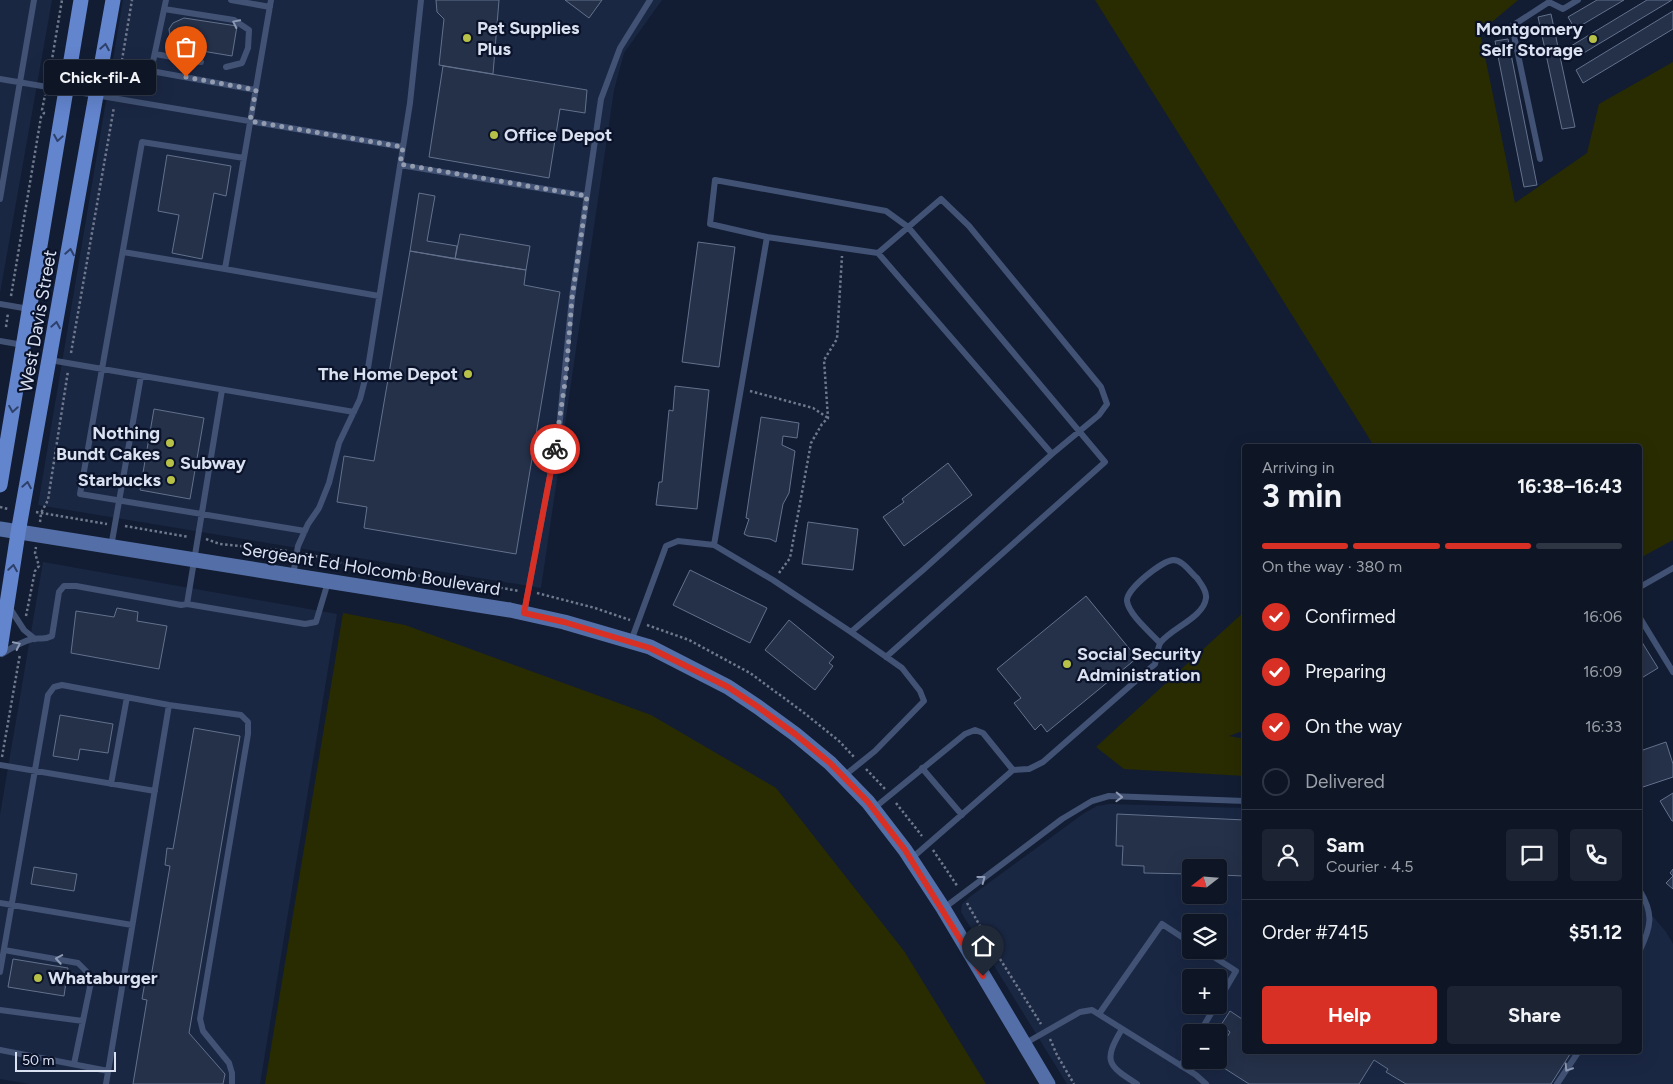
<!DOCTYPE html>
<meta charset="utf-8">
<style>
:root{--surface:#0e1626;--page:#1c2332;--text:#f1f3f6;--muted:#9b9fa7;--line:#2e3543;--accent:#d93025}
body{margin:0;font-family:Figtree,sans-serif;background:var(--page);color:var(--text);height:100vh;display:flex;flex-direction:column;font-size:19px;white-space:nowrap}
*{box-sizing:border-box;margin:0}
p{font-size:16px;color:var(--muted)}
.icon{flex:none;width:28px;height:28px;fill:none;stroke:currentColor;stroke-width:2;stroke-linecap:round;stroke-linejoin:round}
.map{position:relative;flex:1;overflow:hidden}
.drawer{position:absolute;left:1242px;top:444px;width:400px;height:610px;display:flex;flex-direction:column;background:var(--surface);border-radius:5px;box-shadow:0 5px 20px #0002,0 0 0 1px var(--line)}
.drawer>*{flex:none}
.needle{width:32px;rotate:253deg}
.buttons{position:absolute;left:1182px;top:859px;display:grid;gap:10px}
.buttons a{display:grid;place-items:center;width:45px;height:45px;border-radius:5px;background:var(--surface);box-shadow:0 5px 20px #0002,0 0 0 1px var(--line);font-size:25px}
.scale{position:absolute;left:15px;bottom:12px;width:101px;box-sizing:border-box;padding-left:5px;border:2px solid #dae2f2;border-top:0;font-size:14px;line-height:18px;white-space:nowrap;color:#dae2f2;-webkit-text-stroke:4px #0a1329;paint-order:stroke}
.pin{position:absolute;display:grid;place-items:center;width:42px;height:42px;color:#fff;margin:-51px -21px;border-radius:50% 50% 50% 0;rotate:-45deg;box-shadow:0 0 5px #0007}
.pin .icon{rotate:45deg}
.courier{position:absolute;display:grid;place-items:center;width:50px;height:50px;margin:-25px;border:4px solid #d93025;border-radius:50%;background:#fff;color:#222;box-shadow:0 1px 6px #0007}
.bubble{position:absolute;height:35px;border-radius:5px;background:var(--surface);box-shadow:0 5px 20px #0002,0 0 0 1px var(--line);font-size:16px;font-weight:700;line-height:35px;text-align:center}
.summary em{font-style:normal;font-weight:700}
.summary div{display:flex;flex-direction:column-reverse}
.summary{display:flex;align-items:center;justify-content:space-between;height:85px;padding:0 20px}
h1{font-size:32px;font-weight:700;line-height:38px}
.bar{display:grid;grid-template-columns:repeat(4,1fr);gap:8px 5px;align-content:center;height:60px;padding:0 20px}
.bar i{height:6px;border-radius:4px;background:var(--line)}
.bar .selected{background:var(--accent)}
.bar p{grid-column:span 4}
.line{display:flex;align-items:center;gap:12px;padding:0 20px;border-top:1px solid var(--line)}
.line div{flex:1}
.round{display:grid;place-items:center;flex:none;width:52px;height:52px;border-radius:5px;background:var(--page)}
ol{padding:0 20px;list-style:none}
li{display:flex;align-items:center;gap:15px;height:55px}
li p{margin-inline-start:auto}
li .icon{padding:5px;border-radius:50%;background:var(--accent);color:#fff;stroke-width:4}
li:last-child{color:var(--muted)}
li i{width:28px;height:28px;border:2px solid var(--line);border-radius:50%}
.cta{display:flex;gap:10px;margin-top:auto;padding:10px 20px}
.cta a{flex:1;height:58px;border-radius:5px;background:var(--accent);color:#fff;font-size:20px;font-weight:700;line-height:58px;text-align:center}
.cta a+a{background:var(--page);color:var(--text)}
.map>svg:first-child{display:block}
.built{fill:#1a2743;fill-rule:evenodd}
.green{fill:#292c00}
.building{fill:#253149;stroke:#63718c}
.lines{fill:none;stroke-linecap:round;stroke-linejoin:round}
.path{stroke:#6f788c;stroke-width:2.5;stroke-dasharray:2.5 2.5;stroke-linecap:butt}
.lane{stroke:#415275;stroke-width:6}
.secondary{stroke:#546fa7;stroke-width:15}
.primary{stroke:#6385ce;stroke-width:15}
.oneway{stroke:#8e9ab4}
.oneway2{stroke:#2e416b}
.done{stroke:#949daf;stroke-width:5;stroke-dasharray:0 9}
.route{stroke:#d93025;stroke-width:6}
.poi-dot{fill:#b8c147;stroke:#0a1329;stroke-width:2}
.labels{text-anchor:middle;stroke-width:4.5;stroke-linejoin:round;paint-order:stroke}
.poi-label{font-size:18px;font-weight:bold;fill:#dae2f2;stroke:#0a1329;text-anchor:start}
.street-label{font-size:18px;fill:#dae2f2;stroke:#0a1329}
</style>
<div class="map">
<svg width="1673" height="1084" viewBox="0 0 1673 1084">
<rect width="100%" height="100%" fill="#121d33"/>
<!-- built -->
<path class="built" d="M0,0h52l-52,293z
M123,0h539l-38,53 -10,37 -73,498 -503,-83z
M43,562l294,52 -77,470h-230l-30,-5v-264z
M1110,804l135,4v243h395v-150l26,31 7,12v140h-606l-106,-172 1,-8 9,-8 112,-82 14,-8zM1191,868h28v27h-28zM1191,922h28v28h-28zM1191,978h28v27h-28zM1191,1032h28v28h-28z"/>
<!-- green -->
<path class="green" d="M1095,0h423l-38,32 35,171 72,-50 12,-49 74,-42v478l-33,18v-112h-266z
M1245,611v119l-16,6 16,3v37l-121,-7 -28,-22z
M343,613l62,12 246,90 125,73 128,163 82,133h-721z"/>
<!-- building -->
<path class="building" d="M436,0h63l-6,74 -54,-9 5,-46 -7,-7z
M565,0h37l-13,18z
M1597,0h27l-49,29 -7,-12z
M1647,0h25l-95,57 -6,-11z
M1673,11v18l-90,54 -7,-13z
M1551,14l24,113 -13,2 -24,-112z
M184,18l53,8 -5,30 -48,-8 -8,-4 -6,-7 -1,-8 4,-6z
M1508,39l29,146 -13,2 -29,-146z
M443,66l144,24 -2,23 -25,-4 -11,69 -120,-21z
M167,155l64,11 -5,30 -12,-3 -12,66 -30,-6 7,-38 -21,-4z
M419,193l16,3 -8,45 30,5 -2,13 -45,-8z
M460,234l70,12 -4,24 -71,-11z
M698,242l37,5 -16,120 -37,-5z
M410,251l116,19 -2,15 36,7 -44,262 -152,-26 3,-21 -30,-5 7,-46 30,5z
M675,386l34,4 -12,119 -41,-4 3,-23h3l7,-72 4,1z
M154,409l50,9 -14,81 -50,-9z
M761,417l38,6 -2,15 -14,-2 -1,9 13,6 -6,42 -6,11 -7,38 -6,-3 -22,-3 -4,-2 5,-15 -3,-1z
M948,463l24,32 -68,51 -21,-29 21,-15 -2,-3z
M808,522l50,7 -5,41 -51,-6z
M690,570l77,38 -17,35 -77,-38z
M1086,596l51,62 -90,74 -6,-8 -6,6 -21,-27 7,-5 -24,-29z
M117,608l21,4 -1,9 30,5 -8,43 -88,-16 5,-42 38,6z
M789,620l45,37 -5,6 4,3 -18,24 -50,-40z
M1640,639l18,29 -18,11z
M60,715l53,9 -5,29 -28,-4 -2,11 -25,-4z
M194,728l46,8 -51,297 36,41 -2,10h-90l14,-84 -5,-1 3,-17 5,1 20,-117 -5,-1 2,-17 6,1z
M1666,742l7,22v13l-33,11v-37z
M1673,793v28h-1l-12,-20z
M1117,814l128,6v56l-26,-1v-7h-28v6l-47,-1v-7l-22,-1 1,-19h-7z
M34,867l43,7 -3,17 -43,-7z
M1673,869v20l-7,-6 7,-7 -3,-3z
M13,959l55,9 -4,28 -56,-9z
M1230,1011l15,10v30h327l-21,33h-145l-20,-12 2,-3 -14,-9 -15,24h-110l-36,-23 6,-1v-9l11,-19 -9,-7z"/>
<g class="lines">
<!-- path -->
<path class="path" d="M49,77l13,-77
M117,90l15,-90
M11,296l30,-179 3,-4 -2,-3 3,-15
M6,327l2,-14
M71,353l43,-246
M750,391l63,17 15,10
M0,507l8,2
M36,512l71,12
M40,522l1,-9 7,-13 20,-129
M125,526l64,11
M206,539l14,5 67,7
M305,554l30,6 6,3 136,22 5,-3 20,6 17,3
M779,573l11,-15 21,-115 11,-19 6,-6 -4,-58 13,-21 5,-83
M537,593l58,15 35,12
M26,616l9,-45 4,-5 -4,-13 1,-6
M647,625l42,15 61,33 53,39 36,29 15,16
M2,757l18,-103
M866,769l19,20
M896,803l26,33
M933,850l25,37
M967,903l21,37 53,84
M1050,1039l7,16 17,29"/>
<!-- lane -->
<path class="lane" d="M166,0l-15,71 105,19
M231,0l39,7
M271,0l-46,269 154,27
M164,9l70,11 15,10 -1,18 -6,15 -16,4
M155,54l46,8
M0,79l403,68
M244,158l-102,-16 -62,352 225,37
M1540,159l-28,-133 37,-24 14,7 15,-9
M400,165l187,31
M0,199l34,-199
M767,237l111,16 174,201 -129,116 -72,62
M123,252l102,17
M878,253l63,-54 28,27 132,161 6,17 -8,11 -47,39
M0,304l29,5
M0,341l23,4
M50,360l304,52
M714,545l53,-308 -57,-13 5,-44 171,31 22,16 197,235 -219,195
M111,547l30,-171
M293,575l5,-29 10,-22 11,-16 10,-25 10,-40 21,-44 8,-31 42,-265 11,-103
M1640,587l33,-19
M187,604l118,20 11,-2 12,-40
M9,607l15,23 11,9
M524,613l35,-184 13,-131 29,-199 19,-51 30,-48
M1640,618l33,54
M631,641l35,-95 12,-5 36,4 59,35 78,52 51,36 18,23 4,10 -49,50 -31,25
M2,654c9,-6 19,-12 30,-15 9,-2 10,2 20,-3l7,-44 5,-6h12l105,19 6,-1 35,-214
M0,765l155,26
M922,768l40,47
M1013,770l16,-1 14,-7 112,-98c2,-6 2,-17 6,-22 11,-14 43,-25 45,-44 1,-7 -5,-14 -9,-20 -7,-6 -14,-18 -24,-18 -11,1 -47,29 -46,41 2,14 24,32 33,42
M111,784l16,-87
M873,809l92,-75 10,-4 8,3 30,37 -101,88
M1640,891c14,23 11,36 0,59
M0,903l132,22
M944,908l118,-89 30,-18 17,-5 136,5
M4,950l74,13 10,10 3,9 -17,82
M1203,950l33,21 -17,29
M0,972l48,-277 6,-8 8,-2 107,20 72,10 7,7v12l-48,285 3,12 26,32 3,10v11
M0,1010l83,11
M1099,1014l63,-90 29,19
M1122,1029c-19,32 -15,36 15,55
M1200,1032l16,-27
M1024,1044l56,-32 12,-2 104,65 10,9
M0,1050l108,21
M1181,1066l10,-18
M106,1084l63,-379
M1557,1084l22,-33"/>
<!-- secondary -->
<path class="secondary" d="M0,529l510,81 54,12 86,25 78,40 30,20 37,27 35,29 38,39 37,48 38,58 105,176"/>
<!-- primary -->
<path class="primary" d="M0,485l81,-485
M0,649l18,-116 95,-533"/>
</g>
<!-- one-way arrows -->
<defs><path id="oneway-chevron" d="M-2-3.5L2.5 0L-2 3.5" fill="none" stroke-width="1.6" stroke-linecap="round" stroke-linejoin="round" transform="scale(1.25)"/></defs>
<g class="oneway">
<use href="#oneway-chevron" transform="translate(236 23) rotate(-154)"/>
<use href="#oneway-chevron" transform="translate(17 645) rotate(-26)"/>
<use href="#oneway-chevron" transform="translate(1119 797) rotate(2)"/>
<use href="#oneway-chevron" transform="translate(982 879) rotate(-37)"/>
<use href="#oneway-chevron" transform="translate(59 959) rotate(-170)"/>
<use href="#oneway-chevron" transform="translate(1568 1068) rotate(123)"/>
</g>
<g class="oneway2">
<use href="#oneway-chevron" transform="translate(105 47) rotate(-80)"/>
<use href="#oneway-chevron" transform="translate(58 138) rotate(100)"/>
<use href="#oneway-chevron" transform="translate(70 252) rotate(-80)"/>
<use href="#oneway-chevron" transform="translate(56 325) rotate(-80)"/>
<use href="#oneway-chevron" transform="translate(13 409) rotate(99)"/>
<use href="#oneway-chevron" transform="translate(27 485) rotate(-80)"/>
<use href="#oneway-chevron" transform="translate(13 568) rotate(-81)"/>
</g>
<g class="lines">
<!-- done -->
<path class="done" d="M186,77l70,13 -6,31 153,26 -3,17 187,32 -15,102 -6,78 -11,73"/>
<!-- route -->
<path class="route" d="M555,449l-31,164 40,9 86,26 78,39 30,20 37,27 35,29 38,39 37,48 78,126"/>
</g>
<!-- markers -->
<g class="poi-dot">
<circle cx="467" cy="38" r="5"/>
<circle cx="1593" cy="39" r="5"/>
<circle cx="494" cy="135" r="5"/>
<circle cx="468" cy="374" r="5"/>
<circle cx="170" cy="443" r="5"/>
<circle cx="170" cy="463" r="5"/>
<circle cx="171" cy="480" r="5"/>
<circle cx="1067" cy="664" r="5"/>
<circle cx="38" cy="978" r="5"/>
</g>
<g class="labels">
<!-- poi labels -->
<g class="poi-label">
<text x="477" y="34">Pet Supplies<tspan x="477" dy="21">Plus</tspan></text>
<text x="1583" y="35" text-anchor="end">Montgomery<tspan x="1583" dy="21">Self Storage</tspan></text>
<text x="504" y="141">Office Depot</text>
<text x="458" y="380" text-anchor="end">The Home Depot</text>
<text x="160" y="439" text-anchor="end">Nothing<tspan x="160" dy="21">Bundt Cakes</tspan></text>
<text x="180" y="469">Subway</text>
<text x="161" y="486" text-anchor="end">Starbucks</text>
<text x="1077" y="660">Social Security<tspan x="1077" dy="21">Administration</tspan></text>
<text x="48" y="984">Whataburger</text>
</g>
<!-- street labels -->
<g class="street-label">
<text transform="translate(38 321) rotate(-80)" y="6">West Davis Street</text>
<text transform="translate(371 569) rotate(9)" y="6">Sergeant Ed Holcomb Boulevard</text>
</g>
</g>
</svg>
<div class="buttons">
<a><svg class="needle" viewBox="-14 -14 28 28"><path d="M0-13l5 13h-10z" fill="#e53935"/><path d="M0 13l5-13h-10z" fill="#9b9fa7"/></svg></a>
<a><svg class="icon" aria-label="layers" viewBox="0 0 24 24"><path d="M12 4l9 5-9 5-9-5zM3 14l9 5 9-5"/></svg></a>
<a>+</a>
<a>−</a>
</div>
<div class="scale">50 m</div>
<div class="pin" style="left:186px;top:77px;background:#ea580c"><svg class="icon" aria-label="bag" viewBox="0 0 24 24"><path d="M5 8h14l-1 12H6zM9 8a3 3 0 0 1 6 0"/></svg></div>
<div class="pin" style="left:983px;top:976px;background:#1f2937"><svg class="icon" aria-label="home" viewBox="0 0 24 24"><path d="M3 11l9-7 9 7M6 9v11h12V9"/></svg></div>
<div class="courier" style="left:555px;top:449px"><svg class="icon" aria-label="bike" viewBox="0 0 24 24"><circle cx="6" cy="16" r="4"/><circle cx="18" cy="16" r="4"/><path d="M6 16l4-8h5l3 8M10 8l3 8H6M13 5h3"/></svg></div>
<div class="bubble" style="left:44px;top:60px;width:112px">Chick-fil-A</div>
<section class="drawer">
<div class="summary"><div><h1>3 min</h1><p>Arriving in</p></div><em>16:38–16:43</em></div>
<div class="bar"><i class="selected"></i><i class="selected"></i><i class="selected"></i><i></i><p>On the way · 380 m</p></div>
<ol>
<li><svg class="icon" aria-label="check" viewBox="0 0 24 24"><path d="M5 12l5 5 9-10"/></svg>Confirmed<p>16:06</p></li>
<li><svg class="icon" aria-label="check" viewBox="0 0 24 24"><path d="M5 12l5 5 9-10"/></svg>Preparing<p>16:09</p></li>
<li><svg class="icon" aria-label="check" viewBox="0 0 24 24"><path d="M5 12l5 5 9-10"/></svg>On the way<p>16:33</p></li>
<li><i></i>Delivered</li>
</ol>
<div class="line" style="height:90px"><a class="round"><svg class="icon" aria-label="person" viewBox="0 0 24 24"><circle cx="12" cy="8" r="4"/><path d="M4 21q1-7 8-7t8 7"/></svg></a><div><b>Sam</b><p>Courier · 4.5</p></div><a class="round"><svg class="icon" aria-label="chat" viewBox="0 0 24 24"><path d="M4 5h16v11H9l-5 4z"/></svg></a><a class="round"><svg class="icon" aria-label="phone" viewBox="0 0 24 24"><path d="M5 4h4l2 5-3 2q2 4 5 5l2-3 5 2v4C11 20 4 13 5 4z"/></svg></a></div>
<div class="line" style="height:65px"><div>Order #7415</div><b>$51.12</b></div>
<div class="cta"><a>Help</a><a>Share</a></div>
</section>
</div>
